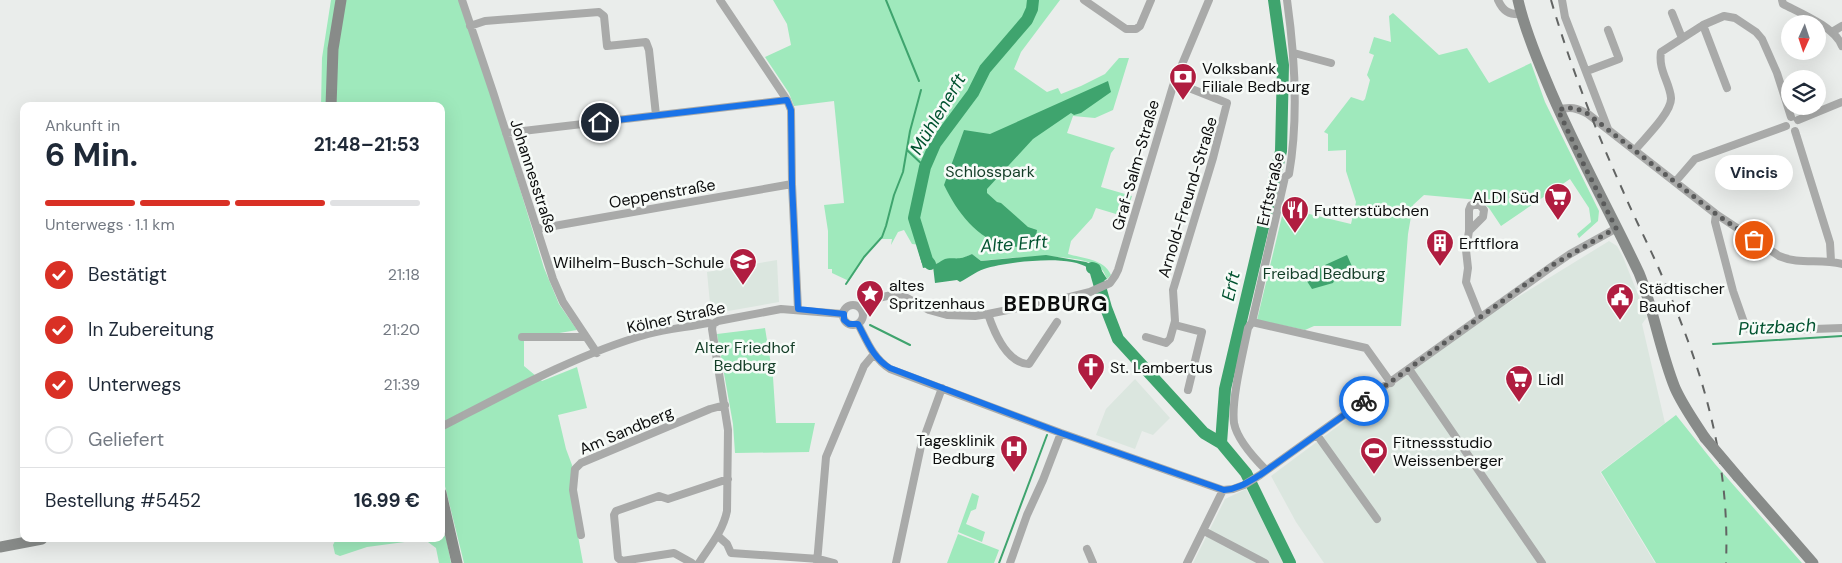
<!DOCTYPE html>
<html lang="de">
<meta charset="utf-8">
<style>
:root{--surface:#fff;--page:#f2f2f3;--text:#1f2937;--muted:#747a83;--line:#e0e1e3;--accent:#d93025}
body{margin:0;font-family:"DM Sans",sans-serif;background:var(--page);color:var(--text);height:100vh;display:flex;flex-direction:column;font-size:19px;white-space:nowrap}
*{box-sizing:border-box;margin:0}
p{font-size:16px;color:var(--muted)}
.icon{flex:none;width:28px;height:28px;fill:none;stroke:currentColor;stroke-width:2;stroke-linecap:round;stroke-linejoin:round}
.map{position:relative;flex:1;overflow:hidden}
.details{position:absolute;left:20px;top:102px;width:425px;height:440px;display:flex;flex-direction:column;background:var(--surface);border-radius:10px;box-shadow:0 5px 20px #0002}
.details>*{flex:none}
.needle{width:32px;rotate:183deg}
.tools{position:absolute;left:1781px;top:15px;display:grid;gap:10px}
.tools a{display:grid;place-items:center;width:45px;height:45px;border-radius:50%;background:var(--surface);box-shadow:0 5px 20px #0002;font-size:25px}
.pin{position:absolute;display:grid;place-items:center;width:42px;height:42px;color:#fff;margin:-21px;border:2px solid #fff;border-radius:50%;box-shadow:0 1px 5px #0007}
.courier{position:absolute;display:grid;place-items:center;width:50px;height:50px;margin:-25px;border:4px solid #1a73e8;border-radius:50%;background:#fff;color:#222;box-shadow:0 1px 6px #0007}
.bubble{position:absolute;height:35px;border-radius:18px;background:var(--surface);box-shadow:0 5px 20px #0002;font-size:16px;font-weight:700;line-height:35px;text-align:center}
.overview em{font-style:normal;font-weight:700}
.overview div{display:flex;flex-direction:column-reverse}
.overview{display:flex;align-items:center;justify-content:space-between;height:85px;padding:0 25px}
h1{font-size:32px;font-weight:700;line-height:38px}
.bar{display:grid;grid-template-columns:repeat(4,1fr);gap:8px 5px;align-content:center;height:60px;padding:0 25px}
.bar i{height:6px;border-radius:4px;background:var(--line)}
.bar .current{background:var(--accent)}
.bar p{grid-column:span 4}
.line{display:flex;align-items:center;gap:12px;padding:0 25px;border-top:1px solid var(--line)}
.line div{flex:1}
ol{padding:0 25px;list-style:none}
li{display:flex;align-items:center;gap:15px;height:55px}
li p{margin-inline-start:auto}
li .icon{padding:5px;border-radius:50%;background:var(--accent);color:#fff;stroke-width:4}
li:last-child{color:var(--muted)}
li i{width:28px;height:28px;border:2px solid var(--line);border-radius:50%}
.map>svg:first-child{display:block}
.built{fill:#dbe6df}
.green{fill:#9fe9bc}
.water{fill:#3fa46e}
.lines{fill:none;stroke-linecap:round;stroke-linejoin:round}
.stream{stroke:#3fa46e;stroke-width:2}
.river{stroke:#3fa46e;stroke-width:12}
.street{stroke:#a9aaa9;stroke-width:8}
.secondary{stroke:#888b89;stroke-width:11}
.rail{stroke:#626463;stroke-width:2;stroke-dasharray:9 9;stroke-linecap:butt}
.secondary-bridge{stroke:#888b89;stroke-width:11}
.done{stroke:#5a5b5b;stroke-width:5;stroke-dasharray:0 9}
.route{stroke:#1a73e8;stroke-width:6}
.labels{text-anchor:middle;stroke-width:5;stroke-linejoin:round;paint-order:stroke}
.poi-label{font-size:16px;fill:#0c0d0d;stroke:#f7fbf8;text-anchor:start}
.street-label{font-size:16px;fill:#0c0d0d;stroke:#f7fbf8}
.park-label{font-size:16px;fill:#133d27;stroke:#f7fbf8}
.water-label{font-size:18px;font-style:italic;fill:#00522f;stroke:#f7fbf8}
.district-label{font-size:21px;font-weight:bold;letter-spacing:1px;fill:#0c0d0d;stroke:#f7fbf8}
</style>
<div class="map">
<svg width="1842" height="563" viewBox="0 0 1842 563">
<rect width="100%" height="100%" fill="#eaedeb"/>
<!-- built -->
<path class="built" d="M1609,241l8,5 6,11 24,60 -5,7 23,99 -65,49 55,91h-331l-28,-41 -25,-46 208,-155z
M777,260l2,42 -68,12 -4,-42z
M1135,379l35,39 -17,17 -11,-4 -7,18 -39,-14 10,-26z
M1246,489l41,74h-94l32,-64z"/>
<!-- green -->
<path class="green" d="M331,0h7l-10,106h-7l1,-48z
M345,0h115l22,64 62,204 15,36 18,26 -53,9v27l18,15 35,-14 10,41 -29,7 8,34 6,16 -2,27 13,71h-119l-23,-93v-364h-106v-37z
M773,0h287l-39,52 -7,17 33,23 11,-4 3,6 20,-8 24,-12 14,-16h10l-16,52 -18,8 -22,-2 -6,17 48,15 -4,5 -10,34 31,9 -6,18 -8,-2 -2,2 -20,-6 -4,10 -21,23 -3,13c13,4 37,5 43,21l-4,4c-2,-4 -3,-8 -6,-10 -21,-19 -93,-11 -120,-8l-9,-7 -10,5 -27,5 -6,-4 -8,-15 -9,-1 -8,-14 -6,2 -7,13 1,-6h-13l-10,12 -20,30 -17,-8v-4h-4v-38l-4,-26 20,-2 -10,-102 -40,5 -5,-13 -24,-36 26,-12 -4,-21z
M1393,13l46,42 28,-7 22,35 42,-20 14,39 54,109 -1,10 -19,17 -2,-4 14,-12 -2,-14 -19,-29 -69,47 -12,-18 -10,-8 -55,-5 -11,10 -5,29 -7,92h-87l-9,4 -48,-10 27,-112 67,16 5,-22 -10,-31v-21l-18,1v-17l-4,-2 27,-35 12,4 2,-2 5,-19 -3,-5 7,-20 -5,-2 5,-16 17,5 -2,-26z
M765,328l8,49 3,46h39l-6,29 -74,1 -2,-29 -16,-90z
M1676,415l39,49 87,99h-146l-55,-91z
M972,493l7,3 -3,13 -5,2 -5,13 19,8 -3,10 -24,-10z
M441,532l5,5 5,26h-12l-3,-15 -8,-6 -16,-1 -45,6 -27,9 -5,-2 -2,-9 2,-4 3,-1 103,-1z
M958,534l41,16 -5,13h-47z"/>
<!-- water -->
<path class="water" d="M1108,81l3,11 -30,21 -7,2 -3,-2 -38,26 -46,50v4l10,9 4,1 27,24 9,3 -2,15c-9,1 -19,3 -28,1 -30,-7 -50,-34 -63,-61l20,-55 26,4z
M917,245h4c3,5 5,14 10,17 6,5 8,-1 14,-3 12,-2 13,2 27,-5l9,7 65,-6 40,7 9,4 5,2 7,11 -11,5c-1,-7 -2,-12 -8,-16 -19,-14 -82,-6 -104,1 -9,3 -16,9 -24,13l-3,-2 -22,3 -2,-17 -10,2z
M1347,255l7,16 -19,8 -2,4 -21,6 -9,-14 9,-4 2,-5 3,-1 3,2 7,15 4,-2 -6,-15z"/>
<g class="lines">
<!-- stream -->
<path class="stream" d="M886,0l33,81
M907,150l18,17
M846,284l18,-27 18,-20 4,-11 8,-31 9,-23 7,-41 11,-41
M870,325l40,20
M1713,344l129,-8
M999,563l48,-128"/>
<!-- river -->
<path class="river" d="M1274,0l9,65 -2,86 -56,238 -4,54 25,30 44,90
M930,264l-3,-4 -13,-42 11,-51 10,-23 38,-51 12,-24 42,-49 5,-11 1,-9
M1092,268l3,1 11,39 12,31 86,94 17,10"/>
<!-- street -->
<path class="street" d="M462,0l31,92 60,187 10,23 34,51
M720,0l67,100 4,10 1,74 6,125
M1084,0l42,29h10l4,-3 11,-26
M1498,0c5,11 11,15 23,14
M1562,0l3,17 43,112
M1782,0l1,4c17,9 52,23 59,42
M1672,13l10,25
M1703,25l24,63
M470,26l15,-5 114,-9 5,4 3,30 39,-4 3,8 7,65
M1832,32l10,-6
M1294,53l37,10
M1587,71l32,-12 -11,-29
M1558,110c12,-4 19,-2 30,4l128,100 63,42c20,9 42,2 63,8
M1798,120l44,-18
M1795,131l35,112 1,18
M506,133l281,-33
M1635,150c9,-11 37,-38 36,-52 -1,-15 -13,-28 -10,-46l42,-27 21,-9 11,2 21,14 6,7 15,34 14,44
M1676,181l19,-22 91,-33
M1716,214l-1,8 18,69 13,37 8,3 88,-3
M537,229l255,-45
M1469,231v-21l2,-5h9l4,5 -1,7 -14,14 -3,19 2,18 -2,14 14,35
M843 315a10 10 0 1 1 20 0a10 10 0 1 1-20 0Z
M860,308l13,-9 19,-4 15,3 22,12 18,5 28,1 13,-2 78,-16 24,-6 20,-9 5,-7 3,-6 55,-184 36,-86
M988,314c6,18 19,49 41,50l28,-42
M1252,322l114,26 25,35
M858,324c9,17 15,34 32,45l171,64 162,57 10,-1 11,-4 16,-10 291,-208 19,-13 47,-26
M1175,325l27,7 -14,58
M522,337h64
M1146,337l20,6 4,-4 5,-18 -2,-31 40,-132 14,-55 -53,-21
M1409,369l133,194
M441,427c66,-34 136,-73 207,-93 19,-5 40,-7 60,-11l5,1 5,-3 63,-12 62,5
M1317,435l60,84
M1266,470c-11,-11 -29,-31 -32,-47 -3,-23 9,-70 14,-95l4,-6 33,-145 4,-3c10,-57 6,-117 -2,-174
M1204,531l61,32
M581,535l-8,-45 2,-21 6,-6 129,-54 15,-4
M718,536l9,8 4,9 88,6 15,4
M1087,549l6,14
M692,563l-18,-10 -52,8 -4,-3 -4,-43 2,-4 43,-15 9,3 60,-20
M699,563c11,-17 24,-32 28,-52l1,-81 -16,-101 1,-5
M817,563l9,-106 38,-91 10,-12
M896,563l25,-117 21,-58
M1010,563l17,-48 16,-35 18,-47
M1187,563l36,-73"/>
<!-- secondary -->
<path class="secondary" d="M1518,0c6,27 17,54 28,80 27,66 62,128 93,193 15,37 21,78 36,115 8,18 19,33 30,50
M331,106l2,-57 8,-49
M1738,477l75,86
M441,493l16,70
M0,547l42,-8"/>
<!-- rail -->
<path class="rail" d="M1551,0c19,65 44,129 72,191 14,33 31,64 44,97 38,89 63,177 59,275"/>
<!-- secondary-bridge -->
<path class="secondary-bridge" d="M1705,438l33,39"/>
</g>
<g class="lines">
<!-- done -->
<path class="done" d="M1364,401l187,-135 65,-38 -33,-65 -25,-53c12,-4 19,-2 30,4l128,100 38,26"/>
<!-- route -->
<path class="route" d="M600,122l187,-22 4,10 1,74 6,125 46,5v6l5,4h9c9,17 15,34 32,44l171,65 163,57c14,-1 24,-8 36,-15l104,-74"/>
</g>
<!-- icons -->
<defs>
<symbol id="bank-pin" viewBox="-11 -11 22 30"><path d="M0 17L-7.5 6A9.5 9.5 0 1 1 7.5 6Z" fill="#b01d40" stroke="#f7fbf8"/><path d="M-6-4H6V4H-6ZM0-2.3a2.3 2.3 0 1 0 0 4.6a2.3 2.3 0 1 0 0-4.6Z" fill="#fff"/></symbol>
<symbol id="supermarket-pin" viewBox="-11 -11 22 30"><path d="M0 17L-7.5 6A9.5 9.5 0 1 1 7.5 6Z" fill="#b01d40" stroke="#f7fbf8"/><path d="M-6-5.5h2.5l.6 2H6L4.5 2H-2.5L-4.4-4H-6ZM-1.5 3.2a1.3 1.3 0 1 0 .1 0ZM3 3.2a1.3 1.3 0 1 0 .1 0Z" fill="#fff"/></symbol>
<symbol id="restaurant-pin" viewBox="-11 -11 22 30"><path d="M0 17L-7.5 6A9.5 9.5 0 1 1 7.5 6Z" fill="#b01d40" stroke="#f7fbf8"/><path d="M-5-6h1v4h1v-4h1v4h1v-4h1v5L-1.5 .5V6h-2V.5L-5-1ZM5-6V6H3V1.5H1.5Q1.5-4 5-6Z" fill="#fff"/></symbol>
<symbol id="building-pin" viewBox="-11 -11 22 30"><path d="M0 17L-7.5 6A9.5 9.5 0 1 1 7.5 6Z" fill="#b01d40" stroke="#f7fbf8"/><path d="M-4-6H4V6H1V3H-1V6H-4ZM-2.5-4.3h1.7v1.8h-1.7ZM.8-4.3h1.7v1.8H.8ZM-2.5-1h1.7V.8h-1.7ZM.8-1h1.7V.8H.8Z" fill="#fff"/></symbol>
<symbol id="school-pin" viewBox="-11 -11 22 30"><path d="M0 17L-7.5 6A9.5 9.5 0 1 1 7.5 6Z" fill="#b01d40" stroke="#f7fbf8"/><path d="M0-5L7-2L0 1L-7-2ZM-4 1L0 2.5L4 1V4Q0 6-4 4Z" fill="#fff"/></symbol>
<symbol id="sight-pin" viewBox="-11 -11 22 30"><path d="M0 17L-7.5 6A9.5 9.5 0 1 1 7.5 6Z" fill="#b01d40" stroke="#f7fbf8"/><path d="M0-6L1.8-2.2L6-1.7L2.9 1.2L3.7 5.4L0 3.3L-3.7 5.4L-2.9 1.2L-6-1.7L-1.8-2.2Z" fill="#fff"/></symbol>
<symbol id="civic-pin" viewBox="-11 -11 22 30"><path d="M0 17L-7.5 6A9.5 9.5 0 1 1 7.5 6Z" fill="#b01d40" stroke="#f7fbf8"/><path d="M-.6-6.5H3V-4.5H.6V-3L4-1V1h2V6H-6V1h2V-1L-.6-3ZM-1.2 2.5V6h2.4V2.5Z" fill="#fff"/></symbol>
<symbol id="church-pin" viewBox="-11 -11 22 30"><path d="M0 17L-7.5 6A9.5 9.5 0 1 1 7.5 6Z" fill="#b01d40" stroke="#f7fbf8"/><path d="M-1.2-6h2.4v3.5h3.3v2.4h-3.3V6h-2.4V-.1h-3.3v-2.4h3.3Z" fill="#fff"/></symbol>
<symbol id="hospital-pin" viewBox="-11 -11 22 30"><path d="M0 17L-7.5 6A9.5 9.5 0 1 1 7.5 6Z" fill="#b01d40" stroke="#f7fbf8"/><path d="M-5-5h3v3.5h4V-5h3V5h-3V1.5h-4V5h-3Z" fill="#fff"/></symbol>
<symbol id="stadium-pin" viewBox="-11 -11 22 30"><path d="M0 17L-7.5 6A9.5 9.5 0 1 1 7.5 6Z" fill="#b01d40" stroke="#f7fbf8"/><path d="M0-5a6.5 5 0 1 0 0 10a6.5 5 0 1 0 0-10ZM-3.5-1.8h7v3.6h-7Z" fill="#fff"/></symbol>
</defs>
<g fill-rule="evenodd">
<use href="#bank-pin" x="1167" y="61" width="32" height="43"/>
<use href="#supermarket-pin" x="1542" y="181" width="32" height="43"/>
<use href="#restaurant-pin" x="1279" y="194" width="32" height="43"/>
<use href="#building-pin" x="1424" y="227" width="32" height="43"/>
<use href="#school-pin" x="727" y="246" width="32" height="43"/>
<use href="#sight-pin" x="854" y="278" width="32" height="43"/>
<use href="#civic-pin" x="1604" y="281" width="32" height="43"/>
<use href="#church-pin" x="1075" y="351" width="32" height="43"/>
<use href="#supermarket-pin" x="1503" y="363" width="32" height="43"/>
<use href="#hospital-pin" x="998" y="433" width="32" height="43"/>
<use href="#stadium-pin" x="1358" y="435" width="32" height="43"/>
</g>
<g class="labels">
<!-- poi labels -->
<g class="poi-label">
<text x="1202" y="74">Volksbank<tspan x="1202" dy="18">Filiale Bedburg</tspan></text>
<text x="1539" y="203" text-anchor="end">ALDI Süd</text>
<text x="1314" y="216">Futterstübchen</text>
<text x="1459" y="249">Erftflora</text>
<text x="724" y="268" text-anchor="end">Wilhelm-Busch-Schule</text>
<text x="889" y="291">altes<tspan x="889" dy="18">Spritzenhaus</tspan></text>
<text x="1639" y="294">Städtischer<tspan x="1639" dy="18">Bauhof</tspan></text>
<text x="1110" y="373">St. Lambertus</text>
<text x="1538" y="385">Lidl</text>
<text x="995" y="446" text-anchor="end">Tagesklinik<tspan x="995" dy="18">Bedburg</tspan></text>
<text x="1393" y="448">Fitnessstudio<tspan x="1393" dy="18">Weissenberger</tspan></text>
</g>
<!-- street labels -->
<g class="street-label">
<text transform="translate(1135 165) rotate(-74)" y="6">Graf-Salm-Straße</text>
<text transform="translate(534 176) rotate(72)" y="6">Johannesstraße</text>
<text transform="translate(1270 189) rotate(-77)" y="6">Erftstraße</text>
<text transform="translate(662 193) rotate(-10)" y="6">Oeppenstraße</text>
<text transform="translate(1187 197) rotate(-73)" y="6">Arnold-Freund-Straße</text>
<text transform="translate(676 317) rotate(-12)" y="6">Kölner Straße</text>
<text transform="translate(626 430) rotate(-23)" y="6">Am Sandberg</text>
</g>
<!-- park labels -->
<g class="park-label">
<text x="990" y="177">Schlosspark</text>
<text x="1324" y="279">Freibad Bedburg</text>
<text x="745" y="353">Alter Friedhof<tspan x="745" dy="18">Bedburg</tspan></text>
</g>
<!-- water labels -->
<g class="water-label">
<text transform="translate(938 114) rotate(-59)" y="6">Mühlenerft</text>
<text transform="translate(1014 244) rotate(-4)" y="6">Alte Erft</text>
<text transform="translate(1231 286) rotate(-77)" y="6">Erft</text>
<text transform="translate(1777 327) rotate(-3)" y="6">Pützbach</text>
</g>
<!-- district labels -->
<g class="district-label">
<text x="1056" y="311">BEDBURG</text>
</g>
</g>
</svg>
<div class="tools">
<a><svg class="needle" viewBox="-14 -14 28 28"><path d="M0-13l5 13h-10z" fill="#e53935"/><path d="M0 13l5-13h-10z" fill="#747a83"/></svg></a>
<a><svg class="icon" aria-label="layers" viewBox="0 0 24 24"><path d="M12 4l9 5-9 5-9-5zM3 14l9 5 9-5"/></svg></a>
</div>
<div class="pin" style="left:1754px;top:240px;background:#ea580c"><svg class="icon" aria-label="bag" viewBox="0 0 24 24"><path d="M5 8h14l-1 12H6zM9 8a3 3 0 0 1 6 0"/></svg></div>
<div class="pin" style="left:600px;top:122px;background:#1f2937"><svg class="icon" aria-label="home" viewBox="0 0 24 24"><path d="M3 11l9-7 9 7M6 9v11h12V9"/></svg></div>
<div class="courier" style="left:1364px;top:401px"><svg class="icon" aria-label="bike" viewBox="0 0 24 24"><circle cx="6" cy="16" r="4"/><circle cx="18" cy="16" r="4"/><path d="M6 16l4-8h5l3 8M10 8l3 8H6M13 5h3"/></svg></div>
<div class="bubble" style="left:1715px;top:155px;width:78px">Vincis</div>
<section class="details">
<div class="overview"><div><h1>6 Min.</h1><p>Ankunft in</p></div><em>21:48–21:53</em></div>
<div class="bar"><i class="current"></i><i class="current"></i><i class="current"></i><i></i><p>Unterwegs · 1.1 km</p></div>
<ol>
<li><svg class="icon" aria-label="check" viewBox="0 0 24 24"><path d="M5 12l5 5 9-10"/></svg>Bestätigt<p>21:18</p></li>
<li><svg class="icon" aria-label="check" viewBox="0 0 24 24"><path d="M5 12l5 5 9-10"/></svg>In Zubereitung<p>21:20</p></li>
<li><svg class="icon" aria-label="check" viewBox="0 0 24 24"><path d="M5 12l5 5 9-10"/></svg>Unterwegs<p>21:39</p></li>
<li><i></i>Geliefert</li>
</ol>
<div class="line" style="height:65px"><div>Bestellung #5452</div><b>16.99 €</b></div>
</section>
</div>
